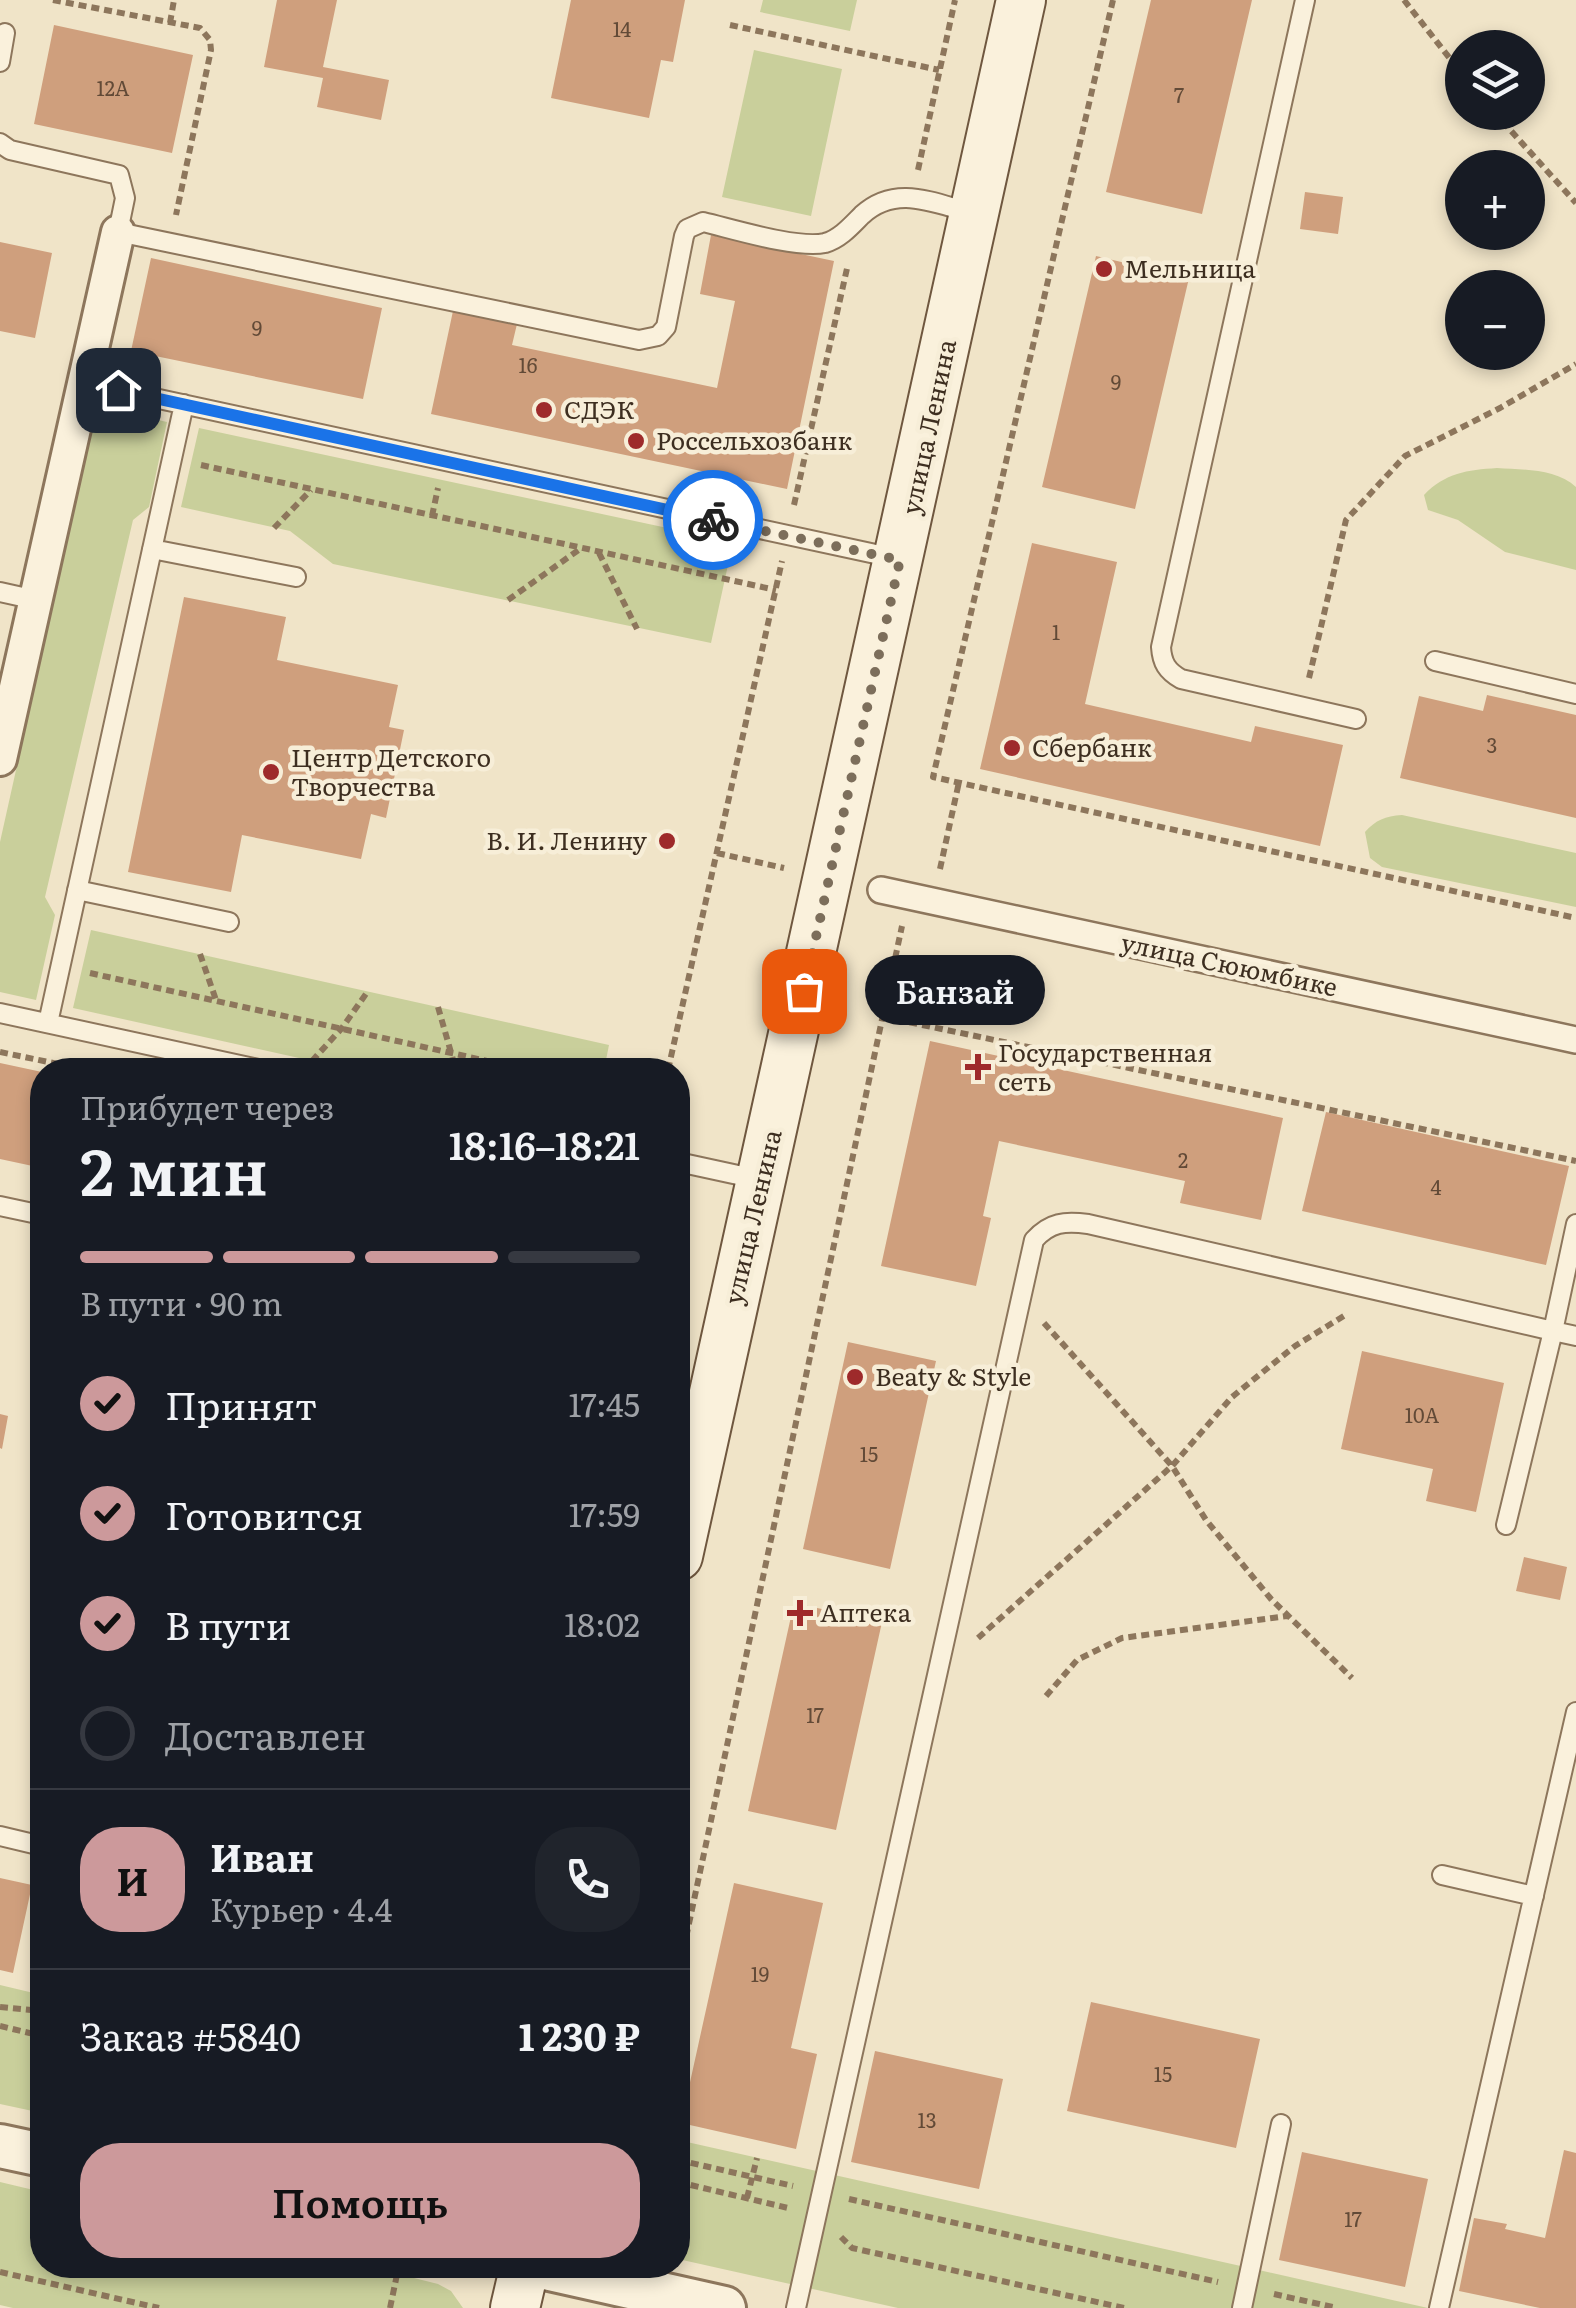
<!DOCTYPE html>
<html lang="ru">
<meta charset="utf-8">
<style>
:root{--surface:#171b24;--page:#20242c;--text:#f1f3f6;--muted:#9ea1a6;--line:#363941;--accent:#cc999b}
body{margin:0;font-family:Literata,serif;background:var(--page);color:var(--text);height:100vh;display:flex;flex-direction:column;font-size:38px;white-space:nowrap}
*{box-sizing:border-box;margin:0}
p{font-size:32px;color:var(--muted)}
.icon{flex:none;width:55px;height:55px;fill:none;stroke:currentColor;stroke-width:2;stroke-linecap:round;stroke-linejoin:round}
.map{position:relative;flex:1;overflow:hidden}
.drawer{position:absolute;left:30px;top:1058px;width:660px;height:1220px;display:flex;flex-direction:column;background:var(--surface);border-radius:40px;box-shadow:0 5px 15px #0003}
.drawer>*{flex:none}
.controls{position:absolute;left:1445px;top:30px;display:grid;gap:20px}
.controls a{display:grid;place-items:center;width:100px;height:100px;border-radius:50%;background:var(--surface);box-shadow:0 5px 15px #0003;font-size:50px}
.pin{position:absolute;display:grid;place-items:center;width:85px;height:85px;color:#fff;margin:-42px;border-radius:20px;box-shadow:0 5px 15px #0006}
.courier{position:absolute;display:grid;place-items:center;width:100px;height:100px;margin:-50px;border:8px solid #1a73e8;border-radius:50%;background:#fff;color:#222;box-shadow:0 2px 12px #0007}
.bubble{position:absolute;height:70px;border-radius:35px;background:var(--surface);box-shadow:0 5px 15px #0003;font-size:32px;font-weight:600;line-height:70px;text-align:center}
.summary em{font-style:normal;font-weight:600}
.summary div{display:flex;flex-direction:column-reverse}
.summary{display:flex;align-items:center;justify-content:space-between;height:170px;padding:0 50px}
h1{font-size:65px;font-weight:600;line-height:75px}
.bar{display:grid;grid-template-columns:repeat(4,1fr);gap:15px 10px;align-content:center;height:120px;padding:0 50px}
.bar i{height:12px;border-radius:8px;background:var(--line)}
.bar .active{background:var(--accent)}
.bar p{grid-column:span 4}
.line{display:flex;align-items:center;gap:25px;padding:0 50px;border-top:2px solid var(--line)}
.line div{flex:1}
.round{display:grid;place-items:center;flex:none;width:105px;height:105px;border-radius:40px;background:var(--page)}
ol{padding:0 50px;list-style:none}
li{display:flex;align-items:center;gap:30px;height:110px}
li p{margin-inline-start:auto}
li .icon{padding:10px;border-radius:50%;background:var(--accent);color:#111;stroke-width:4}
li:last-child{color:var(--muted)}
li i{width:55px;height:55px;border:5px solid var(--line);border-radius:50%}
.button{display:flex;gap:20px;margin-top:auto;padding:20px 50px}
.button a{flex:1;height:115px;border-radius:40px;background:var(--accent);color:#111;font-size:40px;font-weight:600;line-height:115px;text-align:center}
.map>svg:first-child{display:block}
.green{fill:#c9cf9b}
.building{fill:#cf9f7d}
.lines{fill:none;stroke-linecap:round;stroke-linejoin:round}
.service-casing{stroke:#8d765c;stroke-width:22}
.pedestrian-casing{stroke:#8d765c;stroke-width:30}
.minor-casing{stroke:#8d765c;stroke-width:38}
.tertiary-casing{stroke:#8d765c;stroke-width:48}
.secondary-casing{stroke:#6f573f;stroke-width:52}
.path{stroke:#8d765c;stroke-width:6;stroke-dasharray:8 5;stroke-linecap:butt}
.service{stroke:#faf1dc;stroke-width:18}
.pedestrian{stroke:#faf1dc;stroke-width:25}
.minor{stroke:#faf1dc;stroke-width:32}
.tertiary{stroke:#faf1dc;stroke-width:42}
.secondary{stroke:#faf1dc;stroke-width:48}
.done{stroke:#7c6e5b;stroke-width:10;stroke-dasharray:0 18}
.route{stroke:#1a73e8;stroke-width:12}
.poi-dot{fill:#9e2a2b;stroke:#f7eed8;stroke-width:4}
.labels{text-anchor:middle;stroke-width:9;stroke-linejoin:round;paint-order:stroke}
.number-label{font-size:20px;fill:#624a37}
.poi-label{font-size:25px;fill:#3d2e20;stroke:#f7eed8;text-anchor:start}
.street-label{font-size:25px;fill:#3d2e20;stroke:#f7eed8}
</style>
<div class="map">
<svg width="1576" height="2308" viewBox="0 0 1576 2308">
<rect width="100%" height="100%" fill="#f0e4c8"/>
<!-- green -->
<path class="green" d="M763,0h94l-7,31 -90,-19z
M754,50l88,19 -31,147 -89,-19z
M97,406l70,16 -18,85 -16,13 -88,377 10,18 -19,85 -36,-8v-150z
M199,428l534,114 -22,101 -378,-79 -43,-33 -109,-24z
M1497,468c26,2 58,0 79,19v83l-71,-18 -47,-32 -30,-10 -4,-15c21,-22 43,-25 73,-27z
M1402,815l174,38v54l-194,-40 -12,-9 -5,-26c11,-12 20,-16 37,-17z
M91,930l518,115 -5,25h-251l-280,-62z
M0,1985l42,10v118l-42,-9z
M678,2140l750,168h-530l-220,-49z
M0,2182l42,10v73h320l76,19 13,7 12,17h-450l-13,-3z"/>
<!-- building -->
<path class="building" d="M277,0h60l-14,67 66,13 -8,40 -64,-13 6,-29 -59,-11z
M571,0h114l-12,62 -12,-2 -12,58 -98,-20z
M1151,0h101l-50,214 -96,-22z
M54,25l139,30 -21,98 -138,-29z
M1305,192l38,5 -5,37 -38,-5z
M711,235l123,26 -47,228 -356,-75 22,-103 64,13 -5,21 205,43 18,-87 -35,-7z
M0,242l52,11 -17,85 -35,-7z
M1096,256l93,22 -54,231 -93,-22z
M151,258l231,50 -19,91 -232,-48z
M1032,543l85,19 -32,142 166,38 4,-16 88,19 -23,101 -340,-77z
M184,597l102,20 -9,43 121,25 -9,42 15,3 -18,88 -15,-4 -10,45 -119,-24 -11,57 -103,-20z
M1487,695l89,20v103l-176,-40 19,-82 64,15z
M930,1041l353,77 -22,102 -81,-17 5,-22 -186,-40 -16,75 8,2 -15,68 -95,-20z
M0,1063l42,9v96l-42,-9z
M1326,1112l243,54 -23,99 -244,-54z
M848,1342l88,19 -46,208 -87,-20z
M1362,1351l142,32 -28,129 -50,-11 7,-32 -92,-20z
M0,1414l8,2 -6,33 -2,-1z
M1524,1557l43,10 -7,33 -44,-9z
M794,1603l88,19 -46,208 -88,-19z
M0,1878l32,7 -19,88 -13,-3z
M734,1883l89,20 -32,145 26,6 -21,95 -115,-26z
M1091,2002l169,37 -24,109 -169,-37z
M875,2051l128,28 -24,110 -128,-27z
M1564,2150l12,3v155h-36l-81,-17 15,-73 33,6 -2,5 40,9z
M1302,2152l126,27 -23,108 -126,-27z"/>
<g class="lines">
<defs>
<path id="service" d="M1305,0l-144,647c1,16 6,24 20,32l175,40
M0,62l5,-29
M0,143l10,7 109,25 6,23 -7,34 521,108 19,-4 8,-9 18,-91 3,-7 16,-7c30,7 94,27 122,21 15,-4 27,-18 37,-28 34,-31 71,-12 110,-2
M85,383l809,175
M152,549l144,28
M0,592l36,8
M1435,661l141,33
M77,890l152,32
M0,1013l263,57
M48,1023l136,-619
M678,1162l83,18
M0,1206l42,9
M1506,1525l47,-194 23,5
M0,1836l42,10
M1442,1875l92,21
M796,2308l238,-1068c16,-18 31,-19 54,-16l465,107 23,-107
M1242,2308l39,-184
M1439,2308l137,-596"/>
<path id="pedestrian" d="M881,890l695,150"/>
<path id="minor" d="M0,759l118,-527"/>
<path id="tertiary" d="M0,2146l42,9
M532,2265l192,43"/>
<path id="secondary" d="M678,1556l343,-1556
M515,2308l10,-43"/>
</defs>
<!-- service casing -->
<use href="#service" class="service-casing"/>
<!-- pedestrian casing -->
<use href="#pedestrian" class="pedestrian-casing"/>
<!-- minor casing -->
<use href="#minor" class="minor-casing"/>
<!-- tertiary casing -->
<use href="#tertiary" class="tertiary-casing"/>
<!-- secondary casing -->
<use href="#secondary" class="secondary-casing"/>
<!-- path -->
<path class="path" d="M53,0l147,28 10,12 1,10 -35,165
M1113,0l-180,777 643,141
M1404,0l58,74
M170,23l4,-23
M730,25l209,45
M1494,112l82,91
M918,170l37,-170
M201,465l575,125
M794,505l54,-241
M432,516l6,-28
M274,528l37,-38
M599,553l38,76
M508,600l72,-51
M1309,678l37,-158 59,-64 95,-48 76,-44
M717,853l67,15
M940,869l19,-87
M200,954l16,46
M90,973l438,97
M438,1007l18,63
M884,1017l692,144
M0,1052l87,18
M312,1061l30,-33 26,-37
M668,1070l114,-509
M1044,1323l128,143 34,54 65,79 81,79
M978,1638l194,-172 60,-69 63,-51 52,-32
M1046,1696l31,-36 45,-22 165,-22
M678,1975l224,-1049
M0,2007l42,4
M0,2026l42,10
M678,2160l115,26
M678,2182l110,26
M747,2198l10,-40
M849,2199l369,83
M841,2237l11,11 272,60
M0,2272l159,36
M1274,2294l63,14
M390,2308l9,-43"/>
<!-- service -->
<use href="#service" class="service"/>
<!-- pedestrian -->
<use href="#pedestrian" class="pedestrian"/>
<!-- minor -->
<use href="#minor" class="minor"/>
<!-- tertiary -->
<use href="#tertiary" class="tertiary"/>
<!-- secondary -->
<use href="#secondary" class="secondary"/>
</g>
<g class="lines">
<!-- done -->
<path class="done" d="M713,520l187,40 -96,431"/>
<!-- route -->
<path class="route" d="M118,390l595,130"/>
</g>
<!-- markers -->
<g class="poi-dot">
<circle cx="1104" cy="269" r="10"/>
<circle cx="544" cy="410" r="10"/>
<circle cx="636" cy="441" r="10"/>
<circle cx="1012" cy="748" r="10"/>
<circle cx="271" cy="772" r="10"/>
<circle cx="667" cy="841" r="10"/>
<path d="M973 1052h10v10h10v10h-10v10h-10v-10h-10v-10h10z"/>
<circle cx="855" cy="1377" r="10"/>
<path d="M795 1598h10v10h10v10h-10v10h-10v-10h-10v-10h10z"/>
</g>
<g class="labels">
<!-- number labels -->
<g class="number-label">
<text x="622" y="37">14</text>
<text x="113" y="96">12А</text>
<text x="1179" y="103">7</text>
<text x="257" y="336">9</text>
<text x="528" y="373">16</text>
<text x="1116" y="390">9</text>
<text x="1056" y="640">1</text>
<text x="1492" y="753">3</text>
<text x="1183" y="1168">2</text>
<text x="1436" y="1195">4</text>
<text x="1422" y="1423">10А</text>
<text x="869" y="1462">15</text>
<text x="815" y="1723">17</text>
<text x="760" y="1982">19</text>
<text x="1163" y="2082">15</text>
<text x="927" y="2128">13</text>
<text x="1353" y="2227">17</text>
</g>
<!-- poi labels -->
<g class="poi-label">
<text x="1124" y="278">Мельница</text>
<text x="564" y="419">СДЭК</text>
<text x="656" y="450">Россельхозбанк</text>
<text x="1032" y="757">Сбербанк</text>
<text x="291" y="767">Центр Детского<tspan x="291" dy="29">Творчества</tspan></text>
<text x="647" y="850" text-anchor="end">В. И. Ленину</text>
<text x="998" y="1062">Государственная<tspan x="998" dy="29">сеть</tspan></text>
<text x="875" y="1386">Beaty &amp; Style</text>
<text x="820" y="1622">Аптека</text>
</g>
<!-- street labels -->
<g class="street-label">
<text transform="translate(929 427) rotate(-78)" y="9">улица Ленина</text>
<text transform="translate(1229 965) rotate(12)" y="9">улица Сююмбике</text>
<text transform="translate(753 1217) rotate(-77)" y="9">улица Ленина</text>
</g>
</g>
</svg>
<div class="controls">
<a><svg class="icon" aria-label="layers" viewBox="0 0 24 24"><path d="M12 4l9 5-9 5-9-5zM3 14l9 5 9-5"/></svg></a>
<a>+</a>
<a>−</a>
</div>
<div class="pin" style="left:804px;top:991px;background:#ea580c"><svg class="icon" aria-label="bag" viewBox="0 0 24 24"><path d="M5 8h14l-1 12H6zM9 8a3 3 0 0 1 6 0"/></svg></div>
<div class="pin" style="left:118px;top:390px;background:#1f2937"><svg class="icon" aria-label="home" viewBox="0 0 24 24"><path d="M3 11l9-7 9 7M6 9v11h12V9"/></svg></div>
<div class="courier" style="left:713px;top:520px"><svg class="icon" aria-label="bike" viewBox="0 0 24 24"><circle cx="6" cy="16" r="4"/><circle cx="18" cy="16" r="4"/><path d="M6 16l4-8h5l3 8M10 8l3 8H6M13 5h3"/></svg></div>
<div class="bubble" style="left:865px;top:955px;width:180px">Банзай</div>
<section class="drawer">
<div class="summary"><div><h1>2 мин</h1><p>Прибудет через</p></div><em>18:16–18:21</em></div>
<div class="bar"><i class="active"></i><i class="active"></i><i class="active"></i><i></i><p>В пути · 90 m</p></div>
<ol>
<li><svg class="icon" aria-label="check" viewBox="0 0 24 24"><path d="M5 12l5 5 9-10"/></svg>Принят<p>17:45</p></li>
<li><svg class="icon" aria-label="check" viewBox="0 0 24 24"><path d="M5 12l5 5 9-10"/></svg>Готовится<p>17:59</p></li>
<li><svg class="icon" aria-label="check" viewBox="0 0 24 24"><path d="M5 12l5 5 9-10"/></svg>В пути<p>18:02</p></li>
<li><i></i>Доставлен</li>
</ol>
<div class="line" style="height:180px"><b class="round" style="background:var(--accent);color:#111">И</b><div><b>Иван</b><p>Курьер · 4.4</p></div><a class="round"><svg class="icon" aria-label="phone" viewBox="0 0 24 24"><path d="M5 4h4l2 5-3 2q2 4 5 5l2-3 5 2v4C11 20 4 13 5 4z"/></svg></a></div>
<div class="line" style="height:130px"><div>Заказ #5840</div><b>1 230 ₽</b></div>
<div class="button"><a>Помощь</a></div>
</section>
</div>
